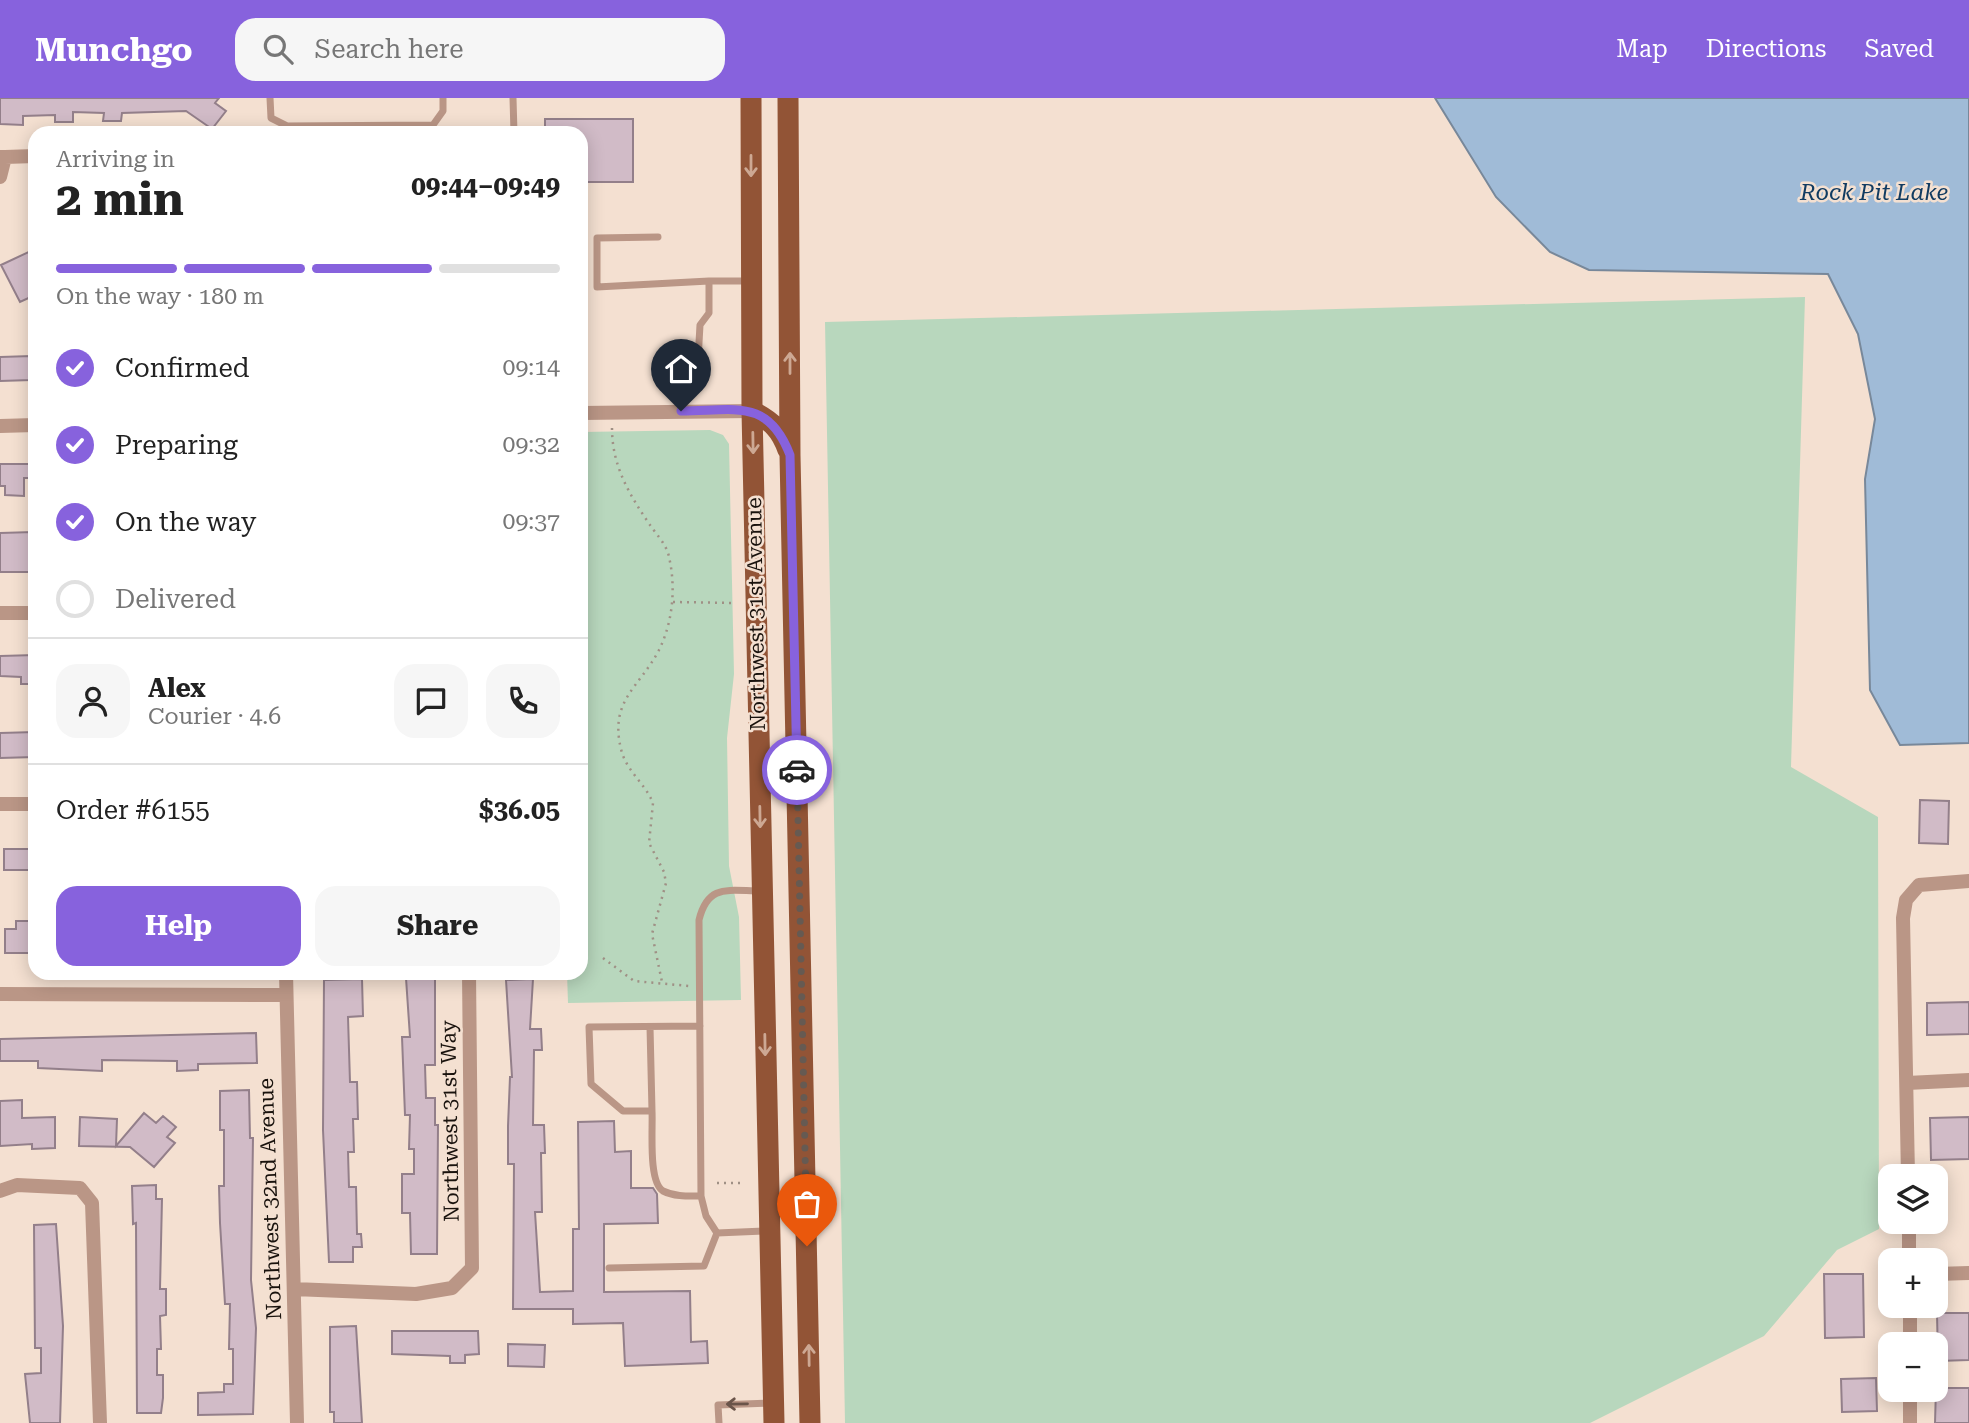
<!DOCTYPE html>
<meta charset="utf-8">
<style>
:root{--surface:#fff;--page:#f6f6f6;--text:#222;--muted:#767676;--line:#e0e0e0;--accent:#8762dd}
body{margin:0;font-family:"Roboto Serif",serif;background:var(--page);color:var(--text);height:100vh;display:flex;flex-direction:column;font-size:26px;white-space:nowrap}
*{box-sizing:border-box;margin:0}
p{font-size:23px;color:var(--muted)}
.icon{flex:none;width:38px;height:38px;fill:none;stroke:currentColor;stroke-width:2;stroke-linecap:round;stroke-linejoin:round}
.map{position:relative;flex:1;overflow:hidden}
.side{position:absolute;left:28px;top:28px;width:560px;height:854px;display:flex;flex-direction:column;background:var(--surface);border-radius:21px;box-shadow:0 4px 18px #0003}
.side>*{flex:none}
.controls{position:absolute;left:1878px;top:1066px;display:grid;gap:14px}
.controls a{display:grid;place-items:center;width:70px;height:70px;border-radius:14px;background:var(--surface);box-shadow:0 4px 18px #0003;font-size:35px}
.pin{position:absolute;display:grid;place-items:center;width:60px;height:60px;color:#fff;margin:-72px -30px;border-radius:50% 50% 50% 0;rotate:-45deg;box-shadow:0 0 7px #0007}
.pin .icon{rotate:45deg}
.courier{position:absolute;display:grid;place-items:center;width:70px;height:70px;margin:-35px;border:5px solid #8762dd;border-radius:50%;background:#fff;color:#222;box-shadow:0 2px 9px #0007}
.headline em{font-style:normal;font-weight:700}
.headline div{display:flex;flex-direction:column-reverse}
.headline{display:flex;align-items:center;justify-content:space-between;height:119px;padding:0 28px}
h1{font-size:46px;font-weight:700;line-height:52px}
.bar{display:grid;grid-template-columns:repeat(4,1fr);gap:10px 7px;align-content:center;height:84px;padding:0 28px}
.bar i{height:9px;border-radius:5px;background:var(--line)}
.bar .selected{background:var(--accent)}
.bar p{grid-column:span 4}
.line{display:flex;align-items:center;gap:18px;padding:0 28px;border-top:2px solid var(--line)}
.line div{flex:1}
.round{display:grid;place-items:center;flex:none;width:74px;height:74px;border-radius:21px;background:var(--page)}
ol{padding:0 28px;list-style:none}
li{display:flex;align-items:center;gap:21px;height:77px}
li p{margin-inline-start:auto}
li .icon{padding:7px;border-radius:50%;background:var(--accent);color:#fff;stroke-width:4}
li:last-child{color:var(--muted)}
li i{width:38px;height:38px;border:4px solid var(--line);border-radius:50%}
.primary-button{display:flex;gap:14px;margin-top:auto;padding:14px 28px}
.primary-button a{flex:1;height:80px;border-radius:21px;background:var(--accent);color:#fff;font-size:28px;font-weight:700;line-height:80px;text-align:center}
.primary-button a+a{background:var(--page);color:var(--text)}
header{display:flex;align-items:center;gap:42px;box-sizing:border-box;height:98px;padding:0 35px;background:var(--accent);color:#fff}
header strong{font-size:33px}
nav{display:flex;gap:38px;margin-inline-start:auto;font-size:24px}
.search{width:490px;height:63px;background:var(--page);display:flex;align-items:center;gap:18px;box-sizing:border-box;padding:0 24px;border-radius:21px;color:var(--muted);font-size:26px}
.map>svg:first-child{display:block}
.green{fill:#b8d7bd}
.water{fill:#a0bbd7;stroke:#78889a;stroke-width:2}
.building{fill:#d1bbc7;stroke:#937f8a;stroke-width:2}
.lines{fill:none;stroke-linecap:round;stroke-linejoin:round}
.path{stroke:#9f9085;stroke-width:2.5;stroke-dasharray:2 5;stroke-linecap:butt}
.lane{stroke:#ba9686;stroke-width:7}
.street{stroke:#ba9686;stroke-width:14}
.primary{stroke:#925436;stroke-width:21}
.oneway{stroke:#cda893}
.oneway2{stroke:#6a544a}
.done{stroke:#665a52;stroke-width:7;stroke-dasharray:0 12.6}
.route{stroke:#8762dd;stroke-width:9}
.labels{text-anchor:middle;stroke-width:5;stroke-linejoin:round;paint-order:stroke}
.street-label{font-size:21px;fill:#19120d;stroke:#f4e0d1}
.water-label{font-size:23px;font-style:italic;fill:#113b61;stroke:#f4e0d1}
</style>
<header>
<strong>Munchgo</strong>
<div class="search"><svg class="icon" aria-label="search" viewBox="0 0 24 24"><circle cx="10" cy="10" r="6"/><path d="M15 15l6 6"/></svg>Search here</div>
<nav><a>Map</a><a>Directions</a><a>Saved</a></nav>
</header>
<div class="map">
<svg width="1969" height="1325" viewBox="0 0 1969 1325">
<rect width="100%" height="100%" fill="#f4e0d1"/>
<!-- green -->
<path class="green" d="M1805,199l-14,470 87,50 1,412 -42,21 -73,86 -174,87h-745l-20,-1101z
M710,332l13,5 6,9 5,230 -7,64 2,128 10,51 2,83 -173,3 -1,-30h14v-541z"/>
<!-- water -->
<path class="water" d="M1435,0h534v645l-69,2 -30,-55 -5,-211 10,-60 -17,-85 -30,-60 -239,-4 -39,-18 -54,-55z"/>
<!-- building -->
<path class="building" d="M0,0h219l-4,5 11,8 -14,18 -26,-18 -64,2 -1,8h-18l1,-8 -31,-1v10h-18v-7l-32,1v9l-23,-1z
M545,21h88v63h-52v-49h-36z
M35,151v46l-15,7 -19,-37z
M31,258v24l-31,1v-24z
M0,366h31v14h-7v18l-19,-1v-9h-5z
M33,434l1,40h-34v-39z
M35,557v29h-14v-7l-21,-1v-20z
M35,634v25l-35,1v-25z
M1920,702l29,1 -1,43 -29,-1z
M4,751h31v21h-31z
M16,823h13v8l6,-1v25h-30v-24h11z
M406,880h29v87h-10l1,33h9v27h3l-1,129h-26l-1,-41h-8v-39h12v-25h-5l1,-34h-5l-3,-78h8z
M362,881l1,37 -15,1 2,65h7l1,37h-5l1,33h-6l1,35h7l1,47h4l1,13h-9v15h-24l-6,-132 1,-150z
M533,881l-3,50h11l1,21h-8l-1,75h11l1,28h-4l1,59h-7l5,80 33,-1v-62h6l-1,-107 36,-1 1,31 16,-1v37h22l4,6 1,29 -54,1v68l86,-1 1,51 16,-1 1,22 -83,3 -2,-43 -50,1v-15h-60l1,-145h-6v-38l2,-49h2l-6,-97z
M1969,904v32l-42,1v-32z
M256,935l1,30 -59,1v6l-21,1v-10l-75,-1v11l-64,-3v-7h-38v-22z
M249,992l1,48h3l-2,142 5,48 -3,86 -55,1v-22l26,-1v-8h9v-35h-4l1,-45h-5l-5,-81 -1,-37h5v-56h-4v-39z
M22,1002v18l33,-1v31l-23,1v-5l-32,2v-45z
M144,1015l12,10 7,-7 13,11 -9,10 8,6 -21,24 -24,-20 -51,-1 1,-29 37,2 -1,27z
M1969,1019v42l-38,1 -1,-42z
M156,1087v14h6l-2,90h6v26l-6,1 1,33h-4v26h6v23l-2,15h-24l-1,-190 -3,1 -1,-38z
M56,1126l7,102 -3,97h-30l-5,-49 16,-1v-25h-6l-1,-123z
M1824,1176h39l1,63 -39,1z
M1937,1215h32v47l-31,1z
M356,1228l6,97h-28v-11h-4v-85z
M392,1233h86l1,23 -14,1v8h-15v-7l-58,-2z
M508,1246l37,1 -1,22 -36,-1z
M1876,1280l1,33 -35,1 -1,-33z
M1936,1290h33v35h-34z"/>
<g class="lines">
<!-- path -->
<path class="path" d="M612,330c0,38 17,66 38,97 6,9 17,20 19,32 7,30 4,65 -10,93 -19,37 -50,50 -38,99 5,22 24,34 32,54l-4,40 15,29 2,11 -14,51 10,48
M673,504l63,1
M603,860l31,23 55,5
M717,1085h24"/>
<!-- lane -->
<path class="lane" d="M270,0l1,20 16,8 146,-1 10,-14v-13
M513,0l1,35
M658,139l-61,1v49l112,-6
M681,313l17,-51 2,-35 9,-12v-32h39
M761,793c-32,0 -53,-8 -62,29l2,276 5,20 11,17 50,-2
M650,929l2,84h-29l-32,-27 -2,-57 111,-1
M652,1013c1,18 -4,71 11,80 12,6 26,5 38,5
M609,1170l95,-2 13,-33
M719,1325l-1,-18 55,-2"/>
<!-- street -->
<path class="street" d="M0,59h5l-5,20
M5,59l30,-1
M581,315l171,-2
M0,328l35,-1
M0,515h35
M0,706h35
M286,875l11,450
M0,896l286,1
M1907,985l62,-3
M1908,1078l-5,-258 3,-18 13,-15 50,-4
M0,1093l17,-6 63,3 12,15 8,220
M1909,1124v38
M1936,1176l33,-1
M294,1191l122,5 36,-6 20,-20 -3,-295
M1910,1208v38
M1910,1292v33"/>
<!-- primary -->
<path class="primary" d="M751,0l1,313 22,1012
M788,0l2,357 20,968
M752,313c20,10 29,19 36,39"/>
</g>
<!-- one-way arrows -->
<defs><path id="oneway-shaft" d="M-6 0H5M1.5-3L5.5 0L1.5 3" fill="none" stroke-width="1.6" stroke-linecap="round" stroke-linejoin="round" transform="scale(1.75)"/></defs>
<g class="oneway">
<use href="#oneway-shaft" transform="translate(751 68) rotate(90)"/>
<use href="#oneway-shaft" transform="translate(790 265) rotate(-90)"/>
<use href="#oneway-shaft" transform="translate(753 345) rotate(89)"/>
<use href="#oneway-shaft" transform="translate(760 719) rotate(89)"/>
<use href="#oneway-shaft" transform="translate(765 947) rotate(89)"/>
<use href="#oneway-shaft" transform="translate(809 1257) rotate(-91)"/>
</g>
<use class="oneway2" href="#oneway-shaft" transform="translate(737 1306) rotate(179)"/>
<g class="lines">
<!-- done -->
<path class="done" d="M797,672l10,476"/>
<!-- route -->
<path class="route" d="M681,313c53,0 87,-14 109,44l7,315"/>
</g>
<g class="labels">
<!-- street labels -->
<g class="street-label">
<text transform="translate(756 516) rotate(-91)" y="7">Northwest 31st Avenue</text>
<text transform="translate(450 1023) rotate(-91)" y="7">Northwest 31st Way</text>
<text transform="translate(270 1101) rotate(-92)" y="7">Northwest 32nd Avenue</text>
</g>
<!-- water labels -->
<g class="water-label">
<text x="1874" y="102">Rock Pit Lake</text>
</g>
</g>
</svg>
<div class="controls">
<a><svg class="icon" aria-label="layers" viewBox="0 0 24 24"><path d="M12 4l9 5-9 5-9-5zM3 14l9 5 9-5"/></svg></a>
<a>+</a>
<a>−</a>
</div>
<div class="pin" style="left:807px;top:1148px;background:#ea580c"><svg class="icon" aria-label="bag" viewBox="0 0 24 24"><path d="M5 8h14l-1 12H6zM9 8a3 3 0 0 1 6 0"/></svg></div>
<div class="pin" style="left:681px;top:313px;background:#1f2937"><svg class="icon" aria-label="home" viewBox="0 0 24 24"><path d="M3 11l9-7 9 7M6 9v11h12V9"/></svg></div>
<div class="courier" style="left:797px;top:672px"><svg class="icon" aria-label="car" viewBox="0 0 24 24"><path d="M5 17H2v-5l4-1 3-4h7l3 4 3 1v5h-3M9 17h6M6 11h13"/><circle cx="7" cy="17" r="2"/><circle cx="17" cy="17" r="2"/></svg></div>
<section class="side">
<div class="headline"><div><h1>2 min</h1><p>Arriving in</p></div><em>09:44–09:49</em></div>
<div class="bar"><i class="selected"></i><i class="selected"></i><i class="selected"></i><i></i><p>On the way · 180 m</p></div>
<ol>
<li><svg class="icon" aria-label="check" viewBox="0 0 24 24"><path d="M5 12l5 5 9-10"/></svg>Confirmed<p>09:14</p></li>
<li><svg class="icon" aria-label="check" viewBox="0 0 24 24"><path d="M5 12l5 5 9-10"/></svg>Preparing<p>09:32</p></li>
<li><svg class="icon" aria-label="check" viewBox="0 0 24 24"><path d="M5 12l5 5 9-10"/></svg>On the way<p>09:37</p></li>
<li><i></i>Delivered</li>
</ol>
<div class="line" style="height:126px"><a class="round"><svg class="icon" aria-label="person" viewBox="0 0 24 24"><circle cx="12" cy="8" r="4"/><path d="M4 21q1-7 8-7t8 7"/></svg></a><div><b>Alex</b><p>Courier · 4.6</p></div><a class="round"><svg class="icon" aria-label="chat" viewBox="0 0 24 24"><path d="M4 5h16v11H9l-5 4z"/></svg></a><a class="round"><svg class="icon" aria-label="phone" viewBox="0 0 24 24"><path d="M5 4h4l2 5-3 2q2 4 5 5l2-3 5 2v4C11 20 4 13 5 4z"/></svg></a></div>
<div class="line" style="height:91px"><div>Order #6155</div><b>$36.05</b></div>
<div class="primary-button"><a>Help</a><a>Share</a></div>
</section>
</div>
